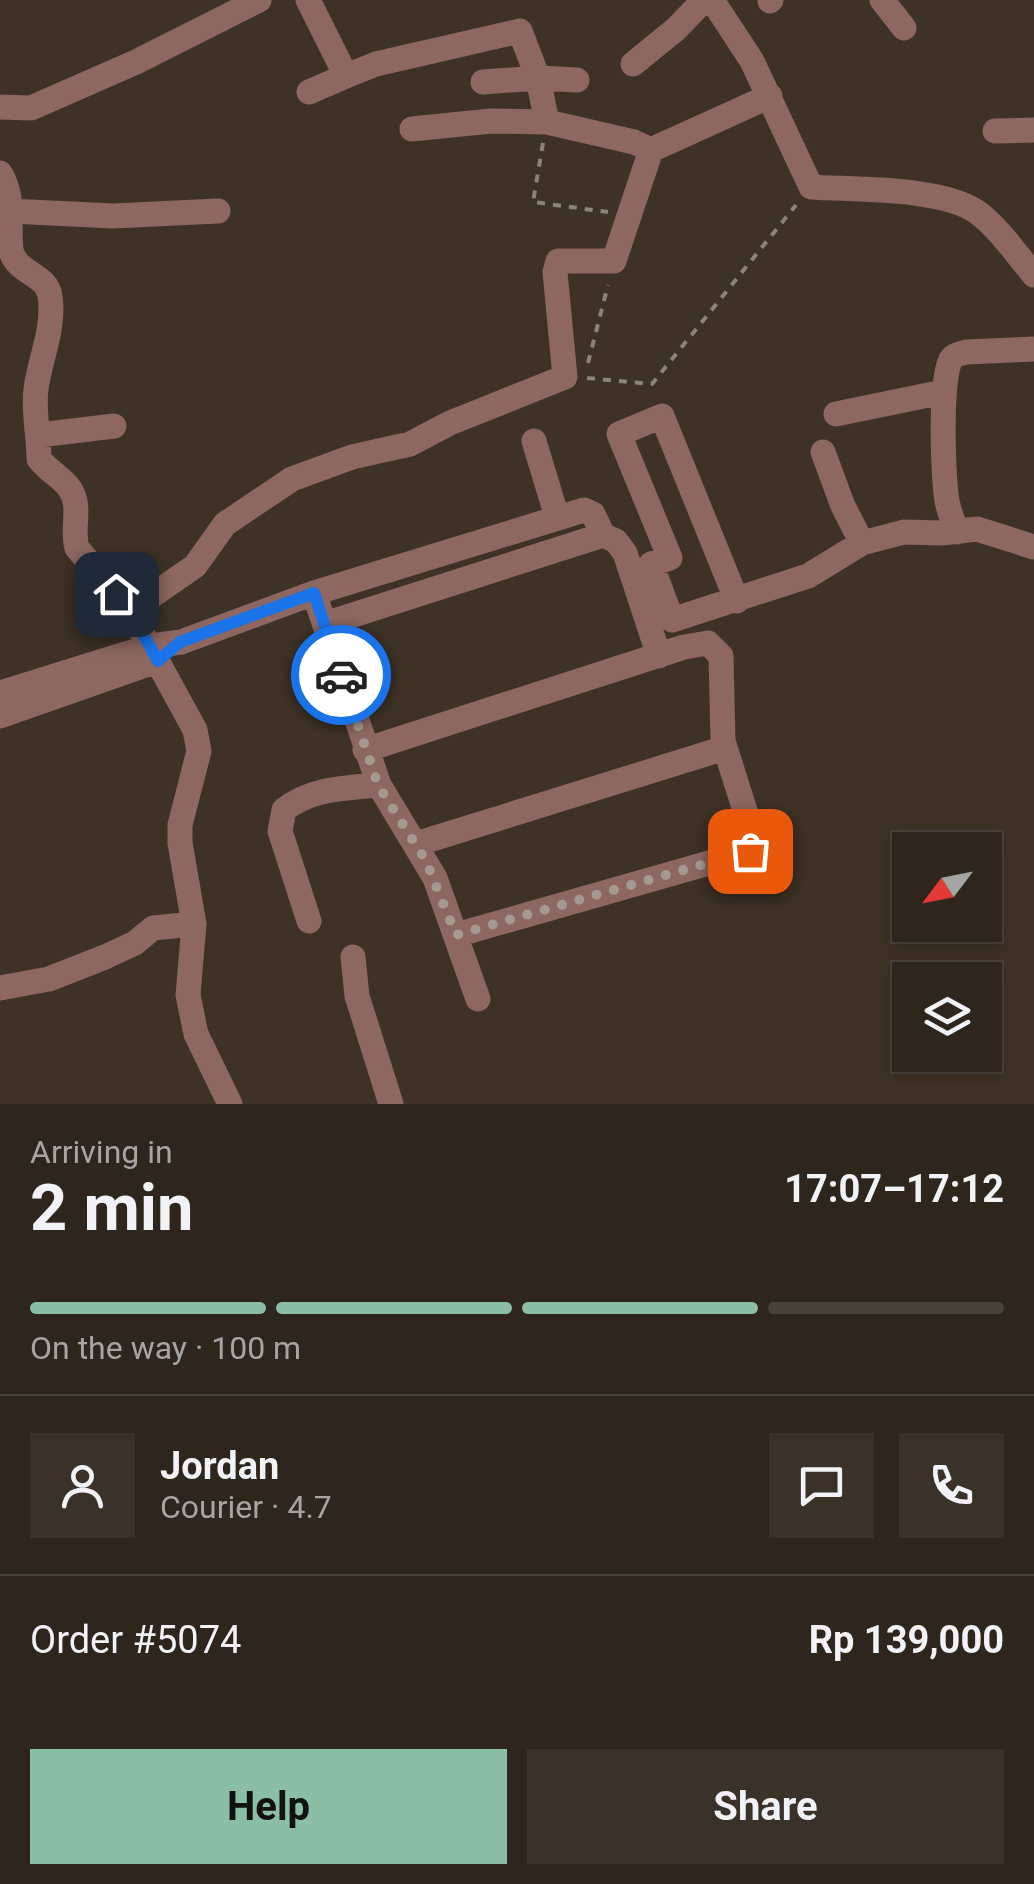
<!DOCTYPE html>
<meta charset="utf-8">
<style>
:root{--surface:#2e251c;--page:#3a3129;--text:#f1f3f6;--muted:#a7a5a3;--line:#49423b;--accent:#8abfa5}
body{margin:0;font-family:Roboto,sans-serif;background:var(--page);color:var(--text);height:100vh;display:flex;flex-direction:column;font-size:38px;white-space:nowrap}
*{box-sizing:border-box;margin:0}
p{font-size:32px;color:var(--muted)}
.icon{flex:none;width:55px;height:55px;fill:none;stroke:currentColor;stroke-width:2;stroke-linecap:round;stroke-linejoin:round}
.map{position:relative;height:1104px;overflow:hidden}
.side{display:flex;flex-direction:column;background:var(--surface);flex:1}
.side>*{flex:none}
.needle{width:65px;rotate:238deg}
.fabs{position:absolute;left:892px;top:832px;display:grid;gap:20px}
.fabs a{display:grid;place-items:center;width:110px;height:110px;border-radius:0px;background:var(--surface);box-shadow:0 5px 15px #0003,0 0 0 2px var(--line);font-size:50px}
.pin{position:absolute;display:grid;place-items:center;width:85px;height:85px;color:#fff;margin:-42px;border-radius:20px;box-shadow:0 5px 15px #0006}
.courier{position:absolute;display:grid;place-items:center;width:100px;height:100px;margin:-50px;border:8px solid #1a73e8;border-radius:50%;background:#fff;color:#222;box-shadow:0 2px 12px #0007}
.overview em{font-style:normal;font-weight:700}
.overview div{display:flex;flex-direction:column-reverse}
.overview{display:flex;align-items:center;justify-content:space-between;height:170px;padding:0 30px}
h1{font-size:65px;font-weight:700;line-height:75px}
.bar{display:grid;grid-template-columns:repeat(4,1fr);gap:15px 10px;align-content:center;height:120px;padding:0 30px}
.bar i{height:12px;border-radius:8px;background:var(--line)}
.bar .current{background:var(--accent)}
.bar p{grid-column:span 4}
.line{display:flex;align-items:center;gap:25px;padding:0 30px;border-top:2px solid var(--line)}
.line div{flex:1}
.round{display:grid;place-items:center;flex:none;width:105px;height:105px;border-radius:0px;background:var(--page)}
.primary-button{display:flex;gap:20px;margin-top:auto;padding:20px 30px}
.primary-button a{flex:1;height:115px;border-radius:0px;background:var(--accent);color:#111;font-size:40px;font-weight:700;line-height:115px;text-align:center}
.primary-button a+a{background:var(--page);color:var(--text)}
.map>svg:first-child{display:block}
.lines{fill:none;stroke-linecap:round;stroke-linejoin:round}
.path{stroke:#8e8379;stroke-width:4;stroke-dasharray:8 8;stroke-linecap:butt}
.minor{stroke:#8d6760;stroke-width:25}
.done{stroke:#a49a91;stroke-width:10;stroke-dasharray:0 18}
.route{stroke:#1a73e8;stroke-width:12}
</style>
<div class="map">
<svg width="1034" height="1104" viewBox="0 0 1034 1104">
<rect width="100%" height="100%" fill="#3e3125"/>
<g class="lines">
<!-- path -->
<path class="path" d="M543,143l-10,59 75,10
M588,363l20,-78
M587,378l65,6 144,-179"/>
<!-- minor -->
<path class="minor" d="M308,0l38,76 30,-12 144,-33 18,47 9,44 87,20 17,8
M712,0l40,61 59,126c44,3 131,0 166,25 22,16 39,42 57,63
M882,0l22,28
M770,1l1,-1
M633,64l43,-35 28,-29
M483,82l55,-4 39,2
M309,92l37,-16
M0,107l31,1 105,-46 123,-62
M412,129l79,-8 56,1
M995,131l39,-1
M0,173c15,23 8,51 11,77 4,23 36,24 39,46 5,31 -10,63 -14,93 -3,22 3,47 3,70 9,12 23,18 31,30 12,18 1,39 7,59l53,63 65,119 4,21 -19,74v18l14,81 -6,71 8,39 34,70
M10,211l103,5 105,-5
M836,414l107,-22
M39,435l75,-9
M534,441l23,76
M823,452l20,54 19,37
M957,532c-4,-10 -8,-21 -10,-31 -4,-21 -8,-128 5,-143 4,-4 8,-4 14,-6l68,-3
M737,601l-75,-185 -43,18 51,124 -19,6 21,56 136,-44 54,-33 42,-11 38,1 35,-4 57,18
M130,611l65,-45 30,-42 67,-45 60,-22 58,-13 40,-21 115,-46 -10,-105 3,-11h56l37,-111 119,-54
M325,624l278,-89 13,6 9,12 34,103
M0,693l151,-47 30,-4 133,-49
M0,716l157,-55
M365,750l319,-103 24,-4 13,13 2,85 25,79 3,31 -295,84
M416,844l309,-96
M309,921l-29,-90 4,-21c27,-22 62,-22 95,-25
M353,957l4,39 34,108
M0,988l49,-9 56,-22 30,-14 18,-15 41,-4
M478,999l-43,-121 -56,-93 -65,-192 270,-83 9,4 10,21"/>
</g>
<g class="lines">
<!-- done -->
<path class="done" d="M341,675l37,110 48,76 30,74 294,-84"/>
<!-- route -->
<path class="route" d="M116,594l14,17 28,50 22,-19 134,-49 27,82"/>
</g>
</svg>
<div class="fabs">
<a><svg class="needle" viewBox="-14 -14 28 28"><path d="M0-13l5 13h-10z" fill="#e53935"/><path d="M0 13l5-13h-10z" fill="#a7a5a3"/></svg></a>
<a><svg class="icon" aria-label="layers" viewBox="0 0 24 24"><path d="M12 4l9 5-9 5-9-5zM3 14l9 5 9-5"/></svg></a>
</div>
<div class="pin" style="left:750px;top:851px;background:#ea580c"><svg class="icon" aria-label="bag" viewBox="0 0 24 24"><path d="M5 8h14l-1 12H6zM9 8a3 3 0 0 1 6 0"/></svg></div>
<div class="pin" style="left:116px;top:594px;background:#1f2937"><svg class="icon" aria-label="home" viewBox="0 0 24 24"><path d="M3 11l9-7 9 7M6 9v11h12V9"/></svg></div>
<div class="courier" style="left:341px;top:675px"><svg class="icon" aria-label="car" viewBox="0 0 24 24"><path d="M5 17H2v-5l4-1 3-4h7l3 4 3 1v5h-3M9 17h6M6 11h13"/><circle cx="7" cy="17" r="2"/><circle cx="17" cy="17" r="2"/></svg></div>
</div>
<section class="side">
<div class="overview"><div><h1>2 min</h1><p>Arriving in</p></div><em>17:07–17:12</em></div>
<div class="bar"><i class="current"></i><i class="current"></i><i class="current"></i><i></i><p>On the way · 100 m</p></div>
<div class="line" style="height:180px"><a class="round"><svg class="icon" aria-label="person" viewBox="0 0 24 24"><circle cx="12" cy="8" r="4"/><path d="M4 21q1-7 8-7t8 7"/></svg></a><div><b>Jordan</b><p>Courier · 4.7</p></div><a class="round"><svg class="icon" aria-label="chat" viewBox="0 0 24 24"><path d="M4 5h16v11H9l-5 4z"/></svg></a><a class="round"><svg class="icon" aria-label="phone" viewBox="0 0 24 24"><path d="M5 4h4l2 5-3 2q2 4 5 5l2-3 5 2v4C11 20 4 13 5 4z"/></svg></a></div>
<div class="line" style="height:130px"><div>Order #5074</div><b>Rp 139,000</b></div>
<div class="primary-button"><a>Help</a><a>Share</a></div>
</section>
